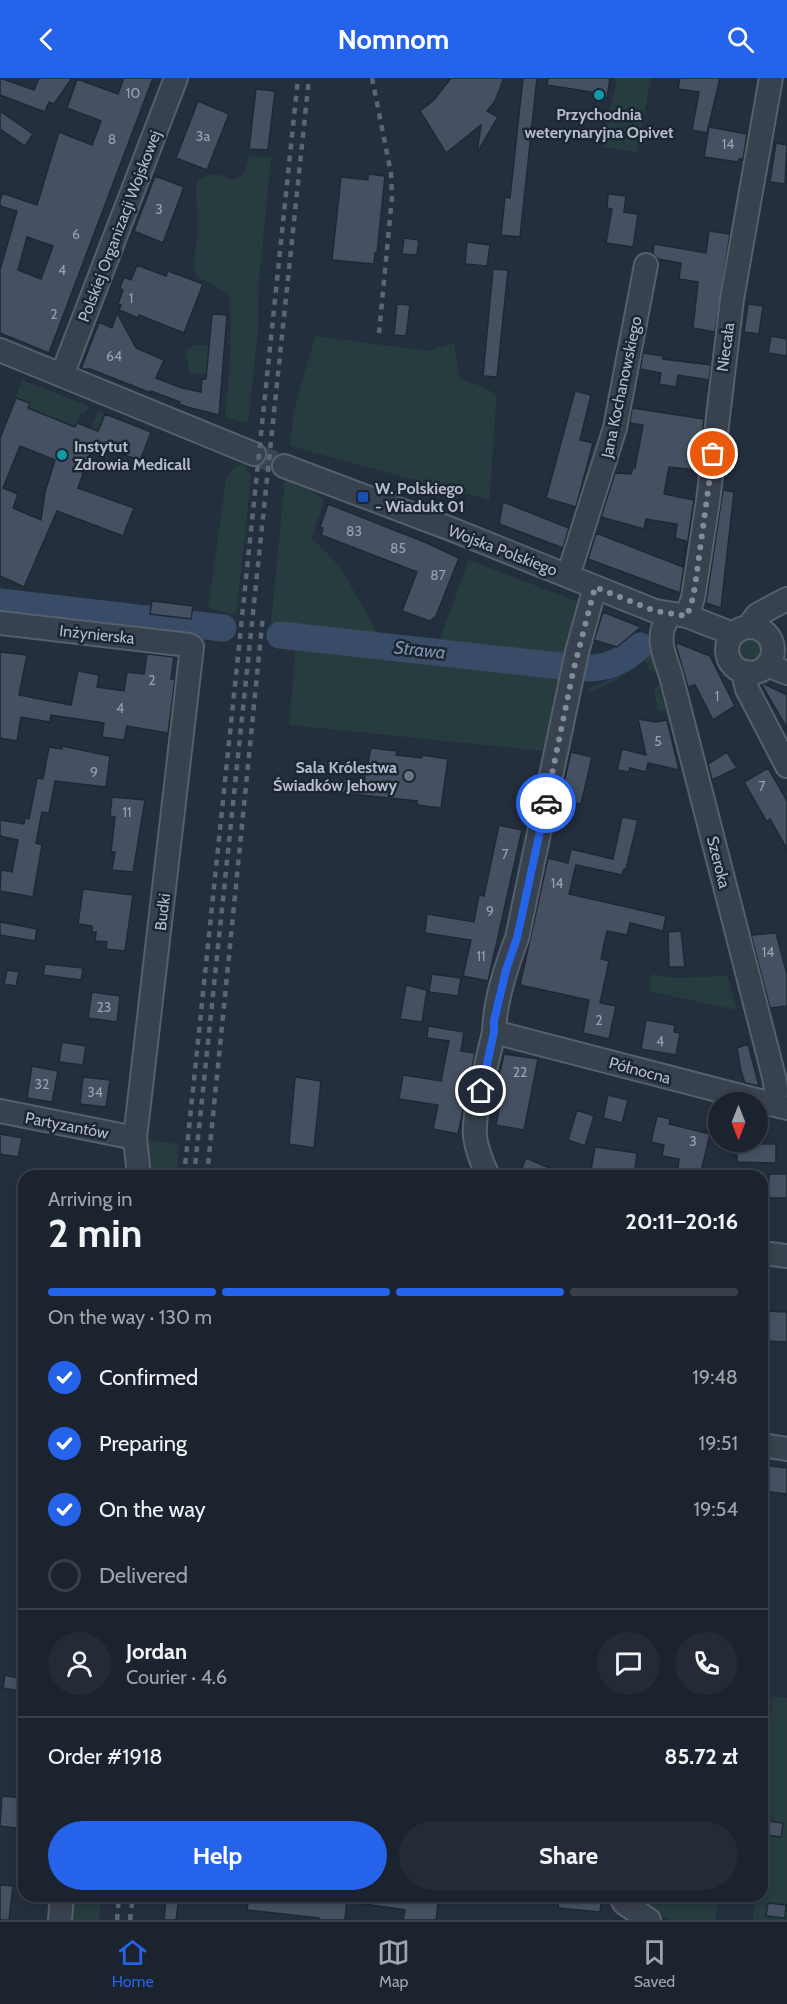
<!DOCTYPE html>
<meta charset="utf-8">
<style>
:root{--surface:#1b232e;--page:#242b36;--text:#f1f3f6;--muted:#a0a4aa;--line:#39404a;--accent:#2563eb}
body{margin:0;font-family:Cabin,sans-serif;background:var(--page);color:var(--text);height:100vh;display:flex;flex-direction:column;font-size:22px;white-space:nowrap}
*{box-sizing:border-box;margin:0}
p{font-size:20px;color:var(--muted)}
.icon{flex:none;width:33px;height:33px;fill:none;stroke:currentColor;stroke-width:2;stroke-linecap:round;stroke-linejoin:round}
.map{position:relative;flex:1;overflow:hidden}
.side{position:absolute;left:18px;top:1092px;width:750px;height:732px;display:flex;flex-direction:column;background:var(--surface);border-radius:18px;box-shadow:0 3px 9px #0003,0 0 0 2px var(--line)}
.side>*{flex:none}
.needle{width:39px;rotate:180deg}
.fabs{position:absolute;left:708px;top:1014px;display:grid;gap:12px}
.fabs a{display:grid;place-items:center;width:60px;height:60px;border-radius:50%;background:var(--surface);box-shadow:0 3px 9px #0003,0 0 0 2px var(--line);font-size:30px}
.pin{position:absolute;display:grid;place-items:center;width:51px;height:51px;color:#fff;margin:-26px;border:3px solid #fff;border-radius:50%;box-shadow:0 2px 6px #0007}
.courier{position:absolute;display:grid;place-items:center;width:60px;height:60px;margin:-30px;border:4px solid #2563eb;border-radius:50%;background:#fff;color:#222;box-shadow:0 2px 8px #0007}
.overview em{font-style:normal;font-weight:800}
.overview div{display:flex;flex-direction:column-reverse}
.overview{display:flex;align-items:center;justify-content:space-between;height:102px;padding:0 30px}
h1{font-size:39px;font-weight:800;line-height:45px}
.bar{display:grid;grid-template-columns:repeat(4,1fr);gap:9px 6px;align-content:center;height:72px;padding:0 30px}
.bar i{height:8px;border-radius:4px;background:var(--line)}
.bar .on{background:var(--accent)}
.bar p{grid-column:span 4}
.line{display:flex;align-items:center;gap:15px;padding:0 30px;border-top:2px solid var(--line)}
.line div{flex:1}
.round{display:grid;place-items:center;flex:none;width:63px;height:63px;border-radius:32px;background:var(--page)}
ol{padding:0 30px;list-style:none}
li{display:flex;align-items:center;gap:18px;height:66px}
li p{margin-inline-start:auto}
li .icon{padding:6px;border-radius:50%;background:var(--accent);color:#fff;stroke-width:4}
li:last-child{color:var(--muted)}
li i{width:33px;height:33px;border:3px solid var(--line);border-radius:50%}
.cta{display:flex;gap:12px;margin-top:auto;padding:12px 30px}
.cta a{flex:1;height:69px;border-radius:36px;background:var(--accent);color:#fff;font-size:24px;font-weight:800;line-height:69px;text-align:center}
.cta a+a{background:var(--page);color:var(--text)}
header{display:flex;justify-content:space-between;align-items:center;height:78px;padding:0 30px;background:var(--accent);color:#fff;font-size:27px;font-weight:800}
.tabs{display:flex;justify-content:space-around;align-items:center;height:84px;border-top:2px solid var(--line);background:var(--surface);font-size:16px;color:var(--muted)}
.tabs a{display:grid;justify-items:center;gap:3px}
.tabs .on{color:var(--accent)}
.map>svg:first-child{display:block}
.green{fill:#263c3f}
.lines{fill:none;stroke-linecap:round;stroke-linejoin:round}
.river{stroke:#394c67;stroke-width:27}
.building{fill:#455162;stroke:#1f2835;stroke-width:1.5;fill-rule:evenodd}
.minor-tunnel{stroke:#3a4453;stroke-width:22;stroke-dasharray:22 11;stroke-linecap:butt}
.minor-casing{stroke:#565f6c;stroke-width:26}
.minor{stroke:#38414e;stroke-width:22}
.rail{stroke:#5a6575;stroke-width:4.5;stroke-dasharray:6 6;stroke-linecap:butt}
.done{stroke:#828b98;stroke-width:6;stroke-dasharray:0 10.8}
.route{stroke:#2563eb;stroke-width:8}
.culture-dot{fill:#0f9aa8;stroke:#1d2633;stroke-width:2}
.transit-dot{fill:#1a4fb4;stroke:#1d2633;stroke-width:2}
.worship-dot{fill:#6b7280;stroke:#1d2633;stroke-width:2}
.labels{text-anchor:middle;stroke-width:5;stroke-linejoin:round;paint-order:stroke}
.number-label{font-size:14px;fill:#98a1af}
.poi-label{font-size:16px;font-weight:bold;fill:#b4bcc9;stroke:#1d2633;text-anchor:start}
.street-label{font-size:16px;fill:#b4bcc9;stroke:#1d2633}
.water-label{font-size:18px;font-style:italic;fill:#7c92b1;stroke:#1d2633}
</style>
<header><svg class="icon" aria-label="back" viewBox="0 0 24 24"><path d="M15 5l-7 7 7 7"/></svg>Nomnom<svg class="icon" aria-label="search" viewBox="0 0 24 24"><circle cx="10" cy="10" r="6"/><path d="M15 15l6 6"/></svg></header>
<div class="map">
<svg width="787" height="1842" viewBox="0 0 787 1842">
<rect width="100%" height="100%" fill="#242f3e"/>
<!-- green -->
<path class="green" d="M617,0h34l-14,74 -35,-5z
M249,78l22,2 -13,134v38l-10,93 -23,-6c4,-41 8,-82 4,-123l-33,-18c-4,-17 2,-35 2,-52 0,-16 -4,-28 -1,-43 15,-8 19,-9 35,-1l11,-5z
M315,258l113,15 26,-8 6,36 26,9 11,8c-4,35 -4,70 -8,104l-199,-54 3,-32z
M194,267l15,1 -2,28 -18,-1 -3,-23z
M22,302l66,26 -2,6 -6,2 -5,14 -47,-19 2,-6 -14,-5z
M98,333l7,3 -7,17 -7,-3z
M244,386l7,13 -15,138 -28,-7 18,-128c4,-9 8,-15 18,-16z
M285,401l26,11 13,10 -12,38 28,29 41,72 -110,-16z
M469,482l110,42 -15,57 -126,-15z
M739 572a11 11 0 1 1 22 0a11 11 0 1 1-22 0Z
M296,564l264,28 -17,81 -254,-26z
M651,577l5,18 -7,-3 -4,-9c-15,9 -42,31 -60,30l31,-15z
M659,606l7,28 -8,-2 -4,-20z
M652,896l22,4 53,-2 10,34 -88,-19z
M145,1062l34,4 -3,32h-30z
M772,1619l15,1v222h-34l2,-24h7v-78z
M71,1818h30l-2,24h-31z
M627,1818h91l-2,24h-46z"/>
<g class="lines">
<!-- river -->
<path class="river" d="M0,524l223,26
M280,557l280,31
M588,590c21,0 36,-8 52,-22"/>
</g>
<!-- building -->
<path class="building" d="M0,0l34,12 5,-12h33l-18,26 -5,-2 -4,10 -45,-17z
M124,0h29l-104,275 -49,-20v-63l17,-59 -17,-5v-5l2,-8 35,12 22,-73 33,13 9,-24 -34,-13 10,-29 41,15zM27,159l26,9 -12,33 -23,-9z
M451,0h53l-9,23 -8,10 11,6 -21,36 4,-28 -35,28 -26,-42 14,-11z
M523,0h14l-17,159 -19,-2 4,-38 5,1z
M548,0h62l-3,20 -16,-3 1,-3 -45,-7z
M680,0h40l-13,55 -15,-3 7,-38 -21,-3z
M256,11l19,2 -7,59 -19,-1z
M198,23l31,13 -22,56 -31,-12z
M0,33l33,23 -8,12 -25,-17z
M709,49l38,7 -4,25h-4l-1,3 -34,-5z
M776,65l11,2 -2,39 -15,-2z
M368,96l17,2 -8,77h-2l-1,11 -42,-4 9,-83 27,3z
M155,98l29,11 -21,56 -29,-12z
M608,116l18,2 -2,16 14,2 -5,33 -27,-4 6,-34 -5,-1z
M709,153l21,3 -15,98 -22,-4 5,-46 -19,-3 2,-16 -23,-4 -5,-5 1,-10 52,9z
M404,160l15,2 -2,15 -15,-1z
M467,164l23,3 -3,21 -22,-2z
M137,187l29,11 2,-5 35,13 -19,49 -45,-18 -1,3 -19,-8 2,-5 -3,-1 5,-14 -3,-2 4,-11 7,3z
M493,191l15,1 -11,107 -14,-1z
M397,226l13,1 -4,31 -12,-1z
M748,226l15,2 -4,28 -15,-2z
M117,235l19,35 28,12 -8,18 26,10 19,4 1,-13h4l6,-65 15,1 -8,100 -32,-8 -8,-3 1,-2 -29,-11v2l-61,-24h-9l18,-47 13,6z
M771,258l16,3v17l-19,-3z
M643,275l20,3v3l48,6 -2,15 -31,-5 -2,12 -17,-3 2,-11 -21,-4z
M575,313l16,4 -11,45 13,3 -17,64 -30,-9z
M16,320l14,5 -2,5 47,19 2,-4 21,8 7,-17 46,18 -11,29 -46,-19 -16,46 56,20 -11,28 -66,-25 -33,76 -24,-11v-138zM20,368l35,14 -10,32 -4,28 -28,-12 5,-14 -15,-6z
M632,330l72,11 -6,51 -29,-3 -5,27 30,6 -14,93 -92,-34 8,-26 87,34 3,-26 -11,-3 2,-14 -31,-5 -2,10 -43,-12 14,-44 16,1 2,-6h2l8,-43 -13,-2z
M723,412l11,2 -13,116 -15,-5z
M503,424l66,26 -6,20 -64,-24z
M328,426l99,39 32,15 -23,58 -6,5 -28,-10 15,-39 -96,-37 2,-7 -3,-1z
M152,523l41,5 -2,13 -41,-5z
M603,534l38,15 -24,20 -23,-7z
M675,564l35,14 25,50 -22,14 -18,-35 -7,2z
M0,574l27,3 -8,40 52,10 7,-34 21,4 -2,12 27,4 3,-19 17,2 3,-20 27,3 -3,22h4l-7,54 -41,-7 -3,14 -22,-3 2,-14 -53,-8 -1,7 -29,-5 -4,24 -17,-3z
M760,604l27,13v33z
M638,641l18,3 11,-2 12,50 -31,-7 -2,9 -16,-4 -1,4 -12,-2 5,-21 24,6z
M62,668l48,10 -4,31 -51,-6 -6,32 -7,-1 -6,31 6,2 -9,52 -33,-6 1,-21 11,2 6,-32 -18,-4v-16l24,4 1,-6 4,1 8,-41 6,1 6,-32 13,2z
M371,670l26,3 -1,4 26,3v-3l26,4 -7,49 -24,-3v-4l-76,-8 2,-14 21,3z
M571,674l21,5 -11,47 -21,-4z
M727,674l10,16 -25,12 -4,-16z
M768,690l19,33v48l-17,-30 -3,3 -23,-40z
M112,719l33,3 -12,72 -21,-2 3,-18h-4l4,-35 -5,-1z
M622,739l16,3 -12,49h-2l-2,6 -46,-10 -7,29 97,22 -3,15 -33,-8 -3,12 -20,-4 -6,28 8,2 -9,42 16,3 -7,33 -26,-6 6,-33 -69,-15 28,-127 20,5 3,-14 42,10z
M499,747l23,5 -34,151 -25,-5 8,-36 -46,-7 2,-19 47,8 5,-27 5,1z
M83,811l50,6 -8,56 -19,-2 1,-7 -12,-1 1,-9h-4v-6l-14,-2z
M0,844l37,7 -2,12 -35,-6z
M681,853l4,36h-16l-1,-35z
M776,855l11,41v32l-17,2 -19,-73z
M45,886l38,4 -2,12 -38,-5z
M7,892l12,2 -3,14 -12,-2z
M432,896l29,4 -3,18 -29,-4z
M406,907l21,5 -5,32 -22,-3z
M92,914l28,4 -3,26 -29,-4z
M646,942l29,5 -1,7 6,1 -4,22 -35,-6z
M428,948l36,6 -3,19 14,2 -17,81 -25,-5 5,-24 -39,-6 4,-24 38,6 8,-40 -22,-3z
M62,964l24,4 -3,19 -24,-3z
M748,966l11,42 -14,-3 -4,-12 -4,-23z
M504,976l34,5 -14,71 -28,-5 4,-21 -7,-1z
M32,988l26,5 -6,31 -25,-4z
M83,999l27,3 -4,27 -26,-3z
M295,999l26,4 -7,67 -25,-4z
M608,1017l20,5 -6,23 -19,-5z
M577,1032l17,6 -9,30 -17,-6z
M657,1038l13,3 -1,5 41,10 -10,42h-23l2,-17 -17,-3 2,-11 -13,-3z
M0,1056l22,4 -4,19 -18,-3z
M732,1064h31l-1,2h14v19l-39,-1v-7l-6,-1z
M595,1069l42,6 -3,23h-44z
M526,1080l42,18h-49z
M769,1096h18v24h-19z
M766,1233l21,1v30l-23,-1z
M762,1387l25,3v26l-25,-3z
M5,1597l17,4 -2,12 -17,-3z
M2,1718l22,2v31l-24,-3z
M767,1743l16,2 -2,14 -15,-2z
M0,1807l13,1 -4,34h-9z
M166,1818h13l-3,24h-12z
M249,1818h98l-2,24h-26v-2l-72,-8z
M358,1818h81l-3,24h-33l2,-10 -47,-7z
M559,1818h43l-2,16 -42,-4z
M768,1825l18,2 -1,13 -19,-2z"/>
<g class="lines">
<!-- minor-tunnel -->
<path class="minor-tunnel" d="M254,376l30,12"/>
<defs>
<path id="minor" d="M0,272l254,104
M62,297l114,-297
M284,388l167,63 204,82 32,5 46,18
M568,498l47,-148 31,-163
M687,538l6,-18 15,-97 24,-202 39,-221
M666,543c-10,18 -1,36 5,55l103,401 2,12 -1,16
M0,545l189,22 3,2 -57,491 4,38
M748,549l9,-12 30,-16
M727 572a23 23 0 1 1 46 0a23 23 0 1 1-46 0Z
M767,587l20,8
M746,594l-1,9 2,8 40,77
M494,954l293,76
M0,1033l135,27
M488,1098c-6,-13 -11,-25 -13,-39 -2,-27 13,-77 19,-105 1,-32 12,-65 23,-94l60,-286 18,-65
M762,1175l25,3
M762,1367l25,4
M621,1818l3,7 25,17
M60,1842l2,-24"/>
</defs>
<!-- minor casing -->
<use href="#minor" class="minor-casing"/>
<!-- minor -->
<use href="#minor" class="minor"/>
<!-- rail -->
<path class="rail" d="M372,0l19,95 1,24 -13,136
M184,1098l114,-1098
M194,1098l115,-1098
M207,1098l56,-561
M117,1842l2,-24
M130,1842l3,-24"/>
</g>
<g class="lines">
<!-- done -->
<path class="done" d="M546,725l27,-131 22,-85 60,24 32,5 6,-18 3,-19 17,-125"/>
<!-- route -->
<path class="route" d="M481,1013l13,-59v-11l12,-51 11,-32 29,-135"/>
</g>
<!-- markers -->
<g class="culture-dot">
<circle cx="599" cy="17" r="6"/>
<circle cx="62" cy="377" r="6"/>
</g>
<rect class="transit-dot" x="357" y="413" width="12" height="12" rx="3"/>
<circle class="worship-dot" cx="409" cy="698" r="6"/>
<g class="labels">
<!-- number labels -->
<g class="number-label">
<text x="133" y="20">10</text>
<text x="203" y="63">3a</text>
<text x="112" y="66">8</text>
<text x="728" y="71">14</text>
<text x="159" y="136">3</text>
<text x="76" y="161">6</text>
<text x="62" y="197">4</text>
<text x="131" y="225">1</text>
<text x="54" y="241">2</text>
<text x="114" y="283">64</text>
<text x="354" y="458">83</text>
<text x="398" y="475">85</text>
<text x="438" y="502">87</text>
<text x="152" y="607">2</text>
<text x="717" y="623">1</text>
<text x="120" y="635">4</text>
<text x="658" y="668">5</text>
<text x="94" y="699">9</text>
<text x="762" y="713">7</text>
<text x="127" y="739">11</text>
<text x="505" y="781">7</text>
<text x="557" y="810">14</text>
<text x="490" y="838">9</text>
<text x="768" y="879">14</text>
<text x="481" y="883">11</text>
<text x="104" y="934">23</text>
<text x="599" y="947">2</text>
<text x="660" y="968">4</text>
<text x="520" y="999">22</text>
<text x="42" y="1011">32</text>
<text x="95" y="1019">34</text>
<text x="693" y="1068">3</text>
</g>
<!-- poi labels -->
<g class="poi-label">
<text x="599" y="42" text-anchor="middle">Przychodnia<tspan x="599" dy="18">weterynaryjna Opivet</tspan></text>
<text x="74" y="374">Instytut<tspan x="74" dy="18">Zdrowia Medicall</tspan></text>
<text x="375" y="416">W. Polskiego<tspan x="375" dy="18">- Wiadukt 01</tspan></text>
<text x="397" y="695" text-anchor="end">Sala Królestwa<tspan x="397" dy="18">Świadków Jehowy</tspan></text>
</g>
<!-- street labels -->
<g class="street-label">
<text transform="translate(119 148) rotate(-69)" y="6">Polskiej Organizacji Wojskowej</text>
<text transform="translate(725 269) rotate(-82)" y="6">Niecała</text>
<text transform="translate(621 309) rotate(-78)" y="6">Jana Kochanowskiego</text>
<text transform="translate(503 472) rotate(21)" y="6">Wojska Polskiego</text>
<text transform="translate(97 556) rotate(6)" y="6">Inżynierska</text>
<text transform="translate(719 784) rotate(76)" y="6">Szeroka</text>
<text transform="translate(162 834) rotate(-83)" y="6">Budki</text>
<text transform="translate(640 992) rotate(15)" y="6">Północna</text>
<text transform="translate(67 1047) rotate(11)" y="6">Partyzantów</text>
</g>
<!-- water labels -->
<g class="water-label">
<text transform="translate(420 572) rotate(6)" y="6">Strawa</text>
</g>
</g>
</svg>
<div class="fabs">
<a><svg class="needle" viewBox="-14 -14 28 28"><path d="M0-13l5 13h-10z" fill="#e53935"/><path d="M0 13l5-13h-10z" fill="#a0a4aa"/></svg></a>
</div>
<div class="pin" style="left:713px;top:376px;background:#ea580c"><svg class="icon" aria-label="bag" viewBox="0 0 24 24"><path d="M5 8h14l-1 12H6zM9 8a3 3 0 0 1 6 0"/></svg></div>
<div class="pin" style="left:481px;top:1013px;background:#1f2937"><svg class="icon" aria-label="home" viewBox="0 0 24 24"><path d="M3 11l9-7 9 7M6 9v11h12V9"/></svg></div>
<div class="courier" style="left:546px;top:725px"><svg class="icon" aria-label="car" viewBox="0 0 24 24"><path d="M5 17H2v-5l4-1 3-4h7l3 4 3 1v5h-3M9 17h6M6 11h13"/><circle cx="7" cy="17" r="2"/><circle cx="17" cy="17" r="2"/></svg></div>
<section class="side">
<div class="overview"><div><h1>2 min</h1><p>Arriving in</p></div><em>20:11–20:16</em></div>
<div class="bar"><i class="on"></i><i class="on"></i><i class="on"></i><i></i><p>On the way · 130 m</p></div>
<ol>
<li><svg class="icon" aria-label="check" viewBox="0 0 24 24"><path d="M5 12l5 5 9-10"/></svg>Confirmed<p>19:48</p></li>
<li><svg class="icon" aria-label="check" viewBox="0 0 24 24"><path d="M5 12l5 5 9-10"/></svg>Preparing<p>19:51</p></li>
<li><svg class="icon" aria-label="check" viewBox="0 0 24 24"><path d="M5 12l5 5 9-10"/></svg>On the way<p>19:54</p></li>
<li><i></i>Delivered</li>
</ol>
<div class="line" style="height:108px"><a class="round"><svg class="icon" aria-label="person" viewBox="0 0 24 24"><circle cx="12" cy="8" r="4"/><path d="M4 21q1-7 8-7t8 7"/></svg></a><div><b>Jordan</b><p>Courier · 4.6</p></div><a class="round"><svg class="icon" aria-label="chat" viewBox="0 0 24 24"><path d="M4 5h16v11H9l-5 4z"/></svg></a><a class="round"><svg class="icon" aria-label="phone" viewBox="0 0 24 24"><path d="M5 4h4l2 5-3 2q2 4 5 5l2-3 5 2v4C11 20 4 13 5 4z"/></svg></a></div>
<div class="line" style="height:78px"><div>Order #1918</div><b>85.72 zł</b></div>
<div class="cta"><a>Help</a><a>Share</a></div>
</section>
</div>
<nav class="tabs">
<a class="on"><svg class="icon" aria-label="home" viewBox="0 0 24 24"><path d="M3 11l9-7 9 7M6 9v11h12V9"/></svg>Home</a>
<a><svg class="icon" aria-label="map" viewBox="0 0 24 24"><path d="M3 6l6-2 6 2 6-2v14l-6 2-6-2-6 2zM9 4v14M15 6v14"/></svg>Map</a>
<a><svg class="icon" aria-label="saved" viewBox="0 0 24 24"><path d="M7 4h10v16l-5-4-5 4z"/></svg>Saved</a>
</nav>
